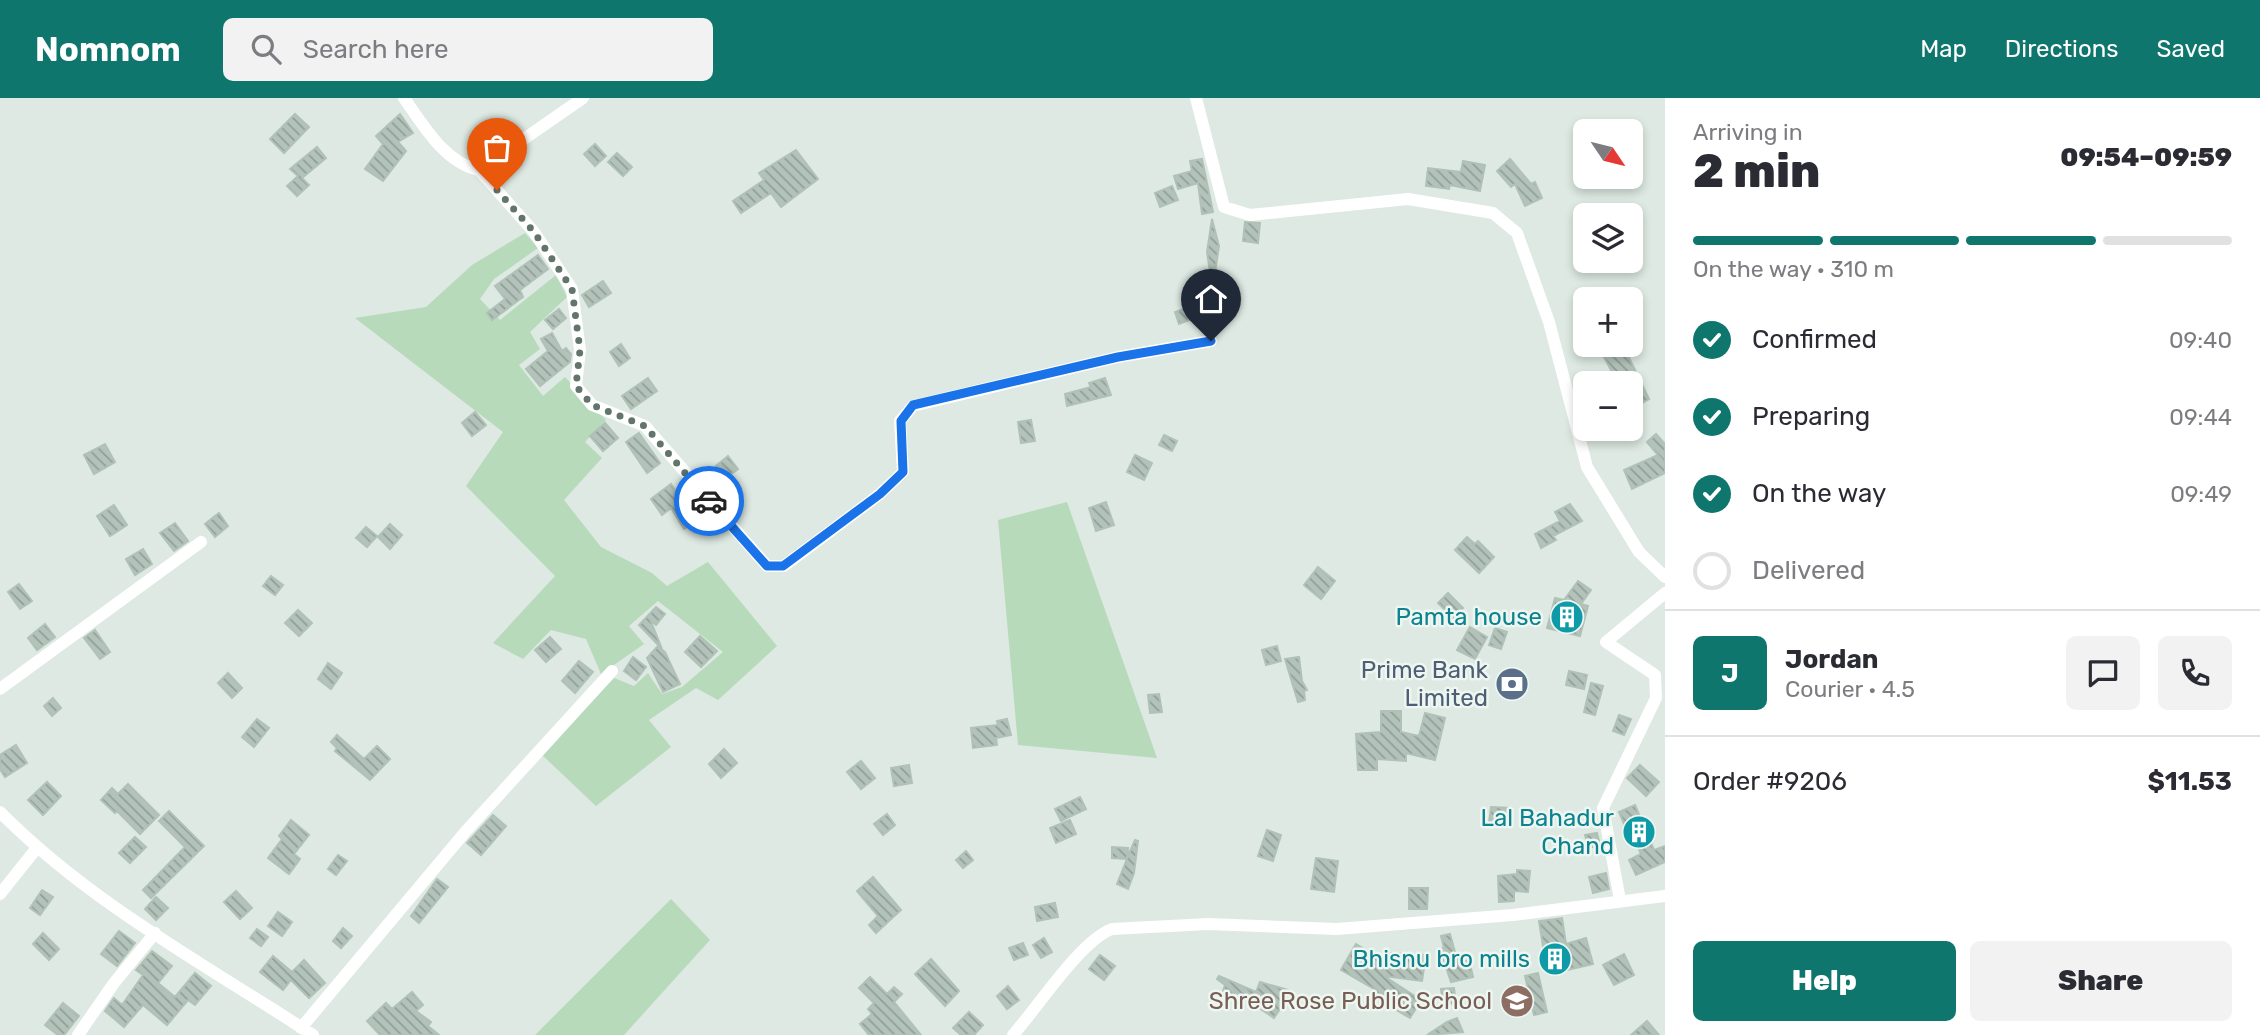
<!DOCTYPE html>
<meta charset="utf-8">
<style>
:root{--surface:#fff;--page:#f2f2f3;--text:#2b2b33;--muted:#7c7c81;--line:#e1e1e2;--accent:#0f766e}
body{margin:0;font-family:Rubik,sans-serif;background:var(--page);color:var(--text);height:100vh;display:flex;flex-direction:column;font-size:26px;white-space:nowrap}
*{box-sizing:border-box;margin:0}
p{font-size:23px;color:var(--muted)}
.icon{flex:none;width:38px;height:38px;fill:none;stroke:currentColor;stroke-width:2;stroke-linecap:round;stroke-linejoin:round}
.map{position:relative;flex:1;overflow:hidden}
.details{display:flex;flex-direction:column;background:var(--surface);width:595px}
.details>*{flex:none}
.needle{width:46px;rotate:125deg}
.fabs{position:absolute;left:1573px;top:21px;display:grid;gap:14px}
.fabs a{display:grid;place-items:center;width:70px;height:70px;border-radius:10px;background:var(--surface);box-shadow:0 4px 10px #0003;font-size:35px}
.pin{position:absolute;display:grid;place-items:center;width:60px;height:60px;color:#fff;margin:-72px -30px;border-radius:50% 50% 50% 0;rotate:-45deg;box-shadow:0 0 7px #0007}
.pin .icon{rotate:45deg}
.courier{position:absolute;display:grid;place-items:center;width:70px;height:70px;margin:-35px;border:5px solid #1a73e8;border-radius:50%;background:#fff;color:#222;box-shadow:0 2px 9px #0007}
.headline em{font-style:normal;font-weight:800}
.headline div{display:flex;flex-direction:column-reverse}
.headline{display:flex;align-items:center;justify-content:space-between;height:119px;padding:0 28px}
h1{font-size:46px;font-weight:800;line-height:52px}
.bar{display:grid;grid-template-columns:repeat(4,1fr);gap:10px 7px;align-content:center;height:84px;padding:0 28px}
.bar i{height:9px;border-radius:5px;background:var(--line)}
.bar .current{background:var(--accent)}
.bar p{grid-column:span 4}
.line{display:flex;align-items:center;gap:18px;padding:0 28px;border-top:2px solid var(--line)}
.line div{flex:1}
.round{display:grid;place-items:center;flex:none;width:74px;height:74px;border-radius:10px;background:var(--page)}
ol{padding:0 28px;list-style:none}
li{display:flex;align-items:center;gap:21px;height:77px}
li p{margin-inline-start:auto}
li .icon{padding:7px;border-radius:50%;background:var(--accent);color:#fff;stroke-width:4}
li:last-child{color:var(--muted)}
li i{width:38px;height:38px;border:4px solid var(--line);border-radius:50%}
.primary-button{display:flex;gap:14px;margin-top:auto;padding:14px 28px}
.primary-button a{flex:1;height:80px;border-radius:10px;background:var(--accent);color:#fff;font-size:28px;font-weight:800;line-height:80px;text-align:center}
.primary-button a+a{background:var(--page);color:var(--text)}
header{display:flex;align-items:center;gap:42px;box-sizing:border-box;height:98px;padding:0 35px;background:var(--accent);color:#fff}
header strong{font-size:33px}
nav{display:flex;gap:38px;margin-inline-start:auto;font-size:24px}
.search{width:490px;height:63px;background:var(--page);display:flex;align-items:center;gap:18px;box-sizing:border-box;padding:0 24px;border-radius:10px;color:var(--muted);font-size:26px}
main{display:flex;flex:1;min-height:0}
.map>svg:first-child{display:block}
.grass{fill:#b7daba}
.building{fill:url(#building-back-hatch);stroke:#b0c2b8;stroke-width:2}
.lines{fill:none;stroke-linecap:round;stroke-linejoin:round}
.street{stroke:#fff;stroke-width:12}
.done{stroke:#62756c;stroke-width:7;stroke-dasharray:0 12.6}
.route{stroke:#1a73e8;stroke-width:9}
.labels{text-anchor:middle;stroke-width:5;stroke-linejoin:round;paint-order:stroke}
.culture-label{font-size:24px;fill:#0d838f;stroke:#edf6f0;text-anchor:end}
.service-label{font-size:24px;fill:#4e5e75;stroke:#edf6f0;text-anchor:end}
.education-label{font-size:24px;fill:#785e54;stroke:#edf6f0;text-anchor:end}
</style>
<header>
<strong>Nomnom</strong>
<div class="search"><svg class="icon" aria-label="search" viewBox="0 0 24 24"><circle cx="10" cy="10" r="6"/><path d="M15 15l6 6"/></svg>Search here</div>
<nav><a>Map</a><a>Directions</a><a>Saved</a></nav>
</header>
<main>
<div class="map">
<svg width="1665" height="937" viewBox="0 0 1665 937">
<defs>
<pattern id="building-back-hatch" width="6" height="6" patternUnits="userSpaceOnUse" patternTransform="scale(1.75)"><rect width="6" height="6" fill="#b3c3ba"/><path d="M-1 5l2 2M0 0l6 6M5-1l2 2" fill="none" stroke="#919f98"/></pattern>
</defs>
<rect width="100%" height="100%" fill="#dde9e2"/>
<!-- grass -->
<path class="grass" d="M525,135l13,15 -44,31 -14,20 20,21 56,-45 11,22 -37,35 10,17 -21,16 24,31 22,-19 41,43 -21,22 17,16 -38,42 37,47 51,26 15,13 41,-24 69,84 -59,54 -22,-12 -47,32 22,27 -75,59 -56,-53 74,-75 20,8 14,-13 14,21 20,-7 41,-35 -65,-51 -29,25 15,18 -43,30 -15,-35 -35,-9 -28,29 -30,-16 62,-67 -89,-90 37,-54 -148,-114 71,-11 46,-42z
M1067,404l90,256 -139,-13 -20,-225z
M671,801l39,41 -86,95h-89z"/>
<!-- building -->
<path class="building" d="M295,16l14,13 -25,26 -14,-14z
M400,16l13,19 -15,9 8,9 -23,30 -18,-12 18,-25 -7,-8z
M595,46l11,12 -11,10 -11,-12z
M317,49l9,11 -24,20 7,7 -12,11 -10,-10 11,-10 -8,-7z
M796,52l22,29 -37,28 -10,-14 -30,20 -8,-12 31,-21 -5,-7z
M617,55l15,14 -9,9 -15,-14z
M1202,61l11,53 -11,2 -4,-31 -20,6 -4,-13 18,-5 -2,-10z
M1510,61l21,25 4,-2 7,16 -17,8 -10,-22 -4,3 -14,-16z
M1463,63l22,4 -5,26 -30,-6 -1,4 -23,-3 2,-18 33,4z
M1172,88l6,14 -18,7 -5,-14z
M1212,121l7,27 -5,33h-3l-4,-27z
M1245,124l15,1 -2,20 -15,-2z
M538,157l10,14 -28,21 3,7 -31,23 -5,-7 18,-14 -10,-13z
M603,183l8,12 -22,14 -7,-12z
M1191,208l4,12 -16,6 -4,-12z
M559,211l7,9 -13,11 -8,-9z
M552,235l10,18 4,-3 5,6 -1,8 -30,24 -14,-17 22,-18 -7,-12z
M621,246l9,14 -11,8 -9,-14z
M1610,247h13l26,54 -18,10v-26h-13l-18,-33z
M648,280l9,13 -26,18 -9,-13z
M1105,280l6,17 -44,11 -2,-12 26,-7 -2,-4z
M475,314l11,13 -14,11 -10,-13z
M1031,322l4,21 -14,2 -3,-21z
M605,325l13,15 -15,13 -13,-15z
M639,335l21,30 -13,10 -21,-31z
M1656,336l9,10v29l-33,16 -8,-19 34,-15 5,6 -16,-19z
M1164,337l13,6 -5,10 -13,-6z
M105,346l10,18 -21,12 -10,-19z
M1135,357l17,8 -8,17 -17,-8z
M728,358l10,13 -12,9 -10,-12z
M671,386l25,38 -12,7 -13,-21 -9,7 -11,-16z
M1106,404l8,23 -18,6 -7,-23z
M1570,406l12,17 -29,15 3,4 -15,8 -6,-14 25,-13 -5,-9z
M114,407l13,20 -17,11 -13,-20z
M219,415l9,13 -13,11 -10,-13z
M175,425l13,18 -14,10 -14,-18z
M390,426l12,11 -12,14 -12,-12z
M366,429l11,9 -10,11 -11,-9z
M1467,439l8,7 3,-3 16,16 -15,16 -24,-23z
M143,451l9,15 -17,11 -9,-16z
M1318,469l17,14 -14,18 -17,-14z
M271,478l12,9 -8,10 -12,-9z
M1578,483l13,9 -10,14 7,2 -8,30 -33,-8 8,-30 9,2z
M19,486l13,17 -12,8 -12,-17z
M1448,495l15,15 -10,10 -15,-15z
M656,509l9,7 -9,11 -6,-6 12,30 -23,-24z
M298,512l14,13 -13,13 -14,-13z
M45,526l10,13 -18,13 -9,-12z
M1470,529l17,10 -12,22 -18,-9z
M1495,530l12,4 -6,17 -12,-4z
M95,532l15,22 -10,7 -16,-21z
M700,538l17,15 -16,16 -16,-15z
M550,539l11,12 -15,13 -11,-12z
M658,548l7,6 15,32 -17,8 -16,-34z
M1277,548l4,15 -15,4 -4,-15z
M633,559l13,10 -10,13 -12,-9z
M1299,559l3,24 5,9 -3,1 1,9 -7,2 -13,-43z
M579,563l14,11 -18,21 -13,-12z
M328,565l14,10 -11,16 -13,-10z
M1569,573l18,4 -3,14 -18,-4z
M228,575l14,15 -10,10 -14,-15z
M1591,585l12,3 -8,29 -11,-3z
M1159,596l3,18 -12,1 -2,-18z
M53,600l8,10 -9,8 -8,-10z
M1381,613h20v21l18,4 6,-23 20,5 -10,42 -29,-7v8l-29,-2v11h-19l-2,-36 25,-2z
M1619,617l12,4 -7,16 -11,-4z
M257,621l12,9 -15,19 -12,-10z
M1007,621l4,16 -15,3 1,7 -24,3 -2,-20 27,-3 -1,-4z
M337,637l27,24 13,-13 13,13 -20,21 -35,-29 2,-3 -6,-6z
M16,647l11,18 -22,14 -5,-8v-14z
M724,651l13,14 -16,15 -12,-14z
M861,663l14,17 -14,11 -14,-17z
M909,667l3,18 -18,3 -3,-18z
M1640,667l19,17 -13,14 -19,-18z
M47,684l14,14 -18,19 -15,-15z
M128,686l31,31 -19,19 -23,-23 -2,2 -14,-13 11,-12 6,6z
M1080,699l6,12 -25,12 -6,-12z
M1635,707l19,45 11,-4v16l-29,13 -7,-15 12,-6 -13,-31 -4,1 -5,-12z
M1491,709l21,1 -2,17 -21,-2z
M169,713l35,35 -53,52 -8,-8 42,-43 -26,-26z
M887,716l8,11 -12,10 -9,-11z
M493,717l13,11 -25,29 -14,-12z
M291,722l18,15 -15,19 6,5 -11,15 -21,-16 14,-19 -3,-3z
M1070,722l6,14 -20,9 -6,-15z
M1267,732l14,5 -8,26 -15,-5z
M1597,735l3,12 -11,3 -4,-13z
M135,739l11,10 -16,16 -11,-10z
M1135,742l3,1 -4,32 -6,16 -11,-5 10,-25 -15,-1v-11l16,1 -1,10z
M966,753l7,9 -10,8 -7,-8z
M338,757l9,6 -11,14 -8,-6z
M1316,760l22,3 -4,31 -23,-3z
M1517,772l13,1 -2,21 -14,-1v10l-15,1 -1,-26 19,-2z
M1606,775l3,16 -16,4 -4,-16z
M873,779l28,33 -25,23 -7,-8 9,-9 -21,-25z
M437,781l11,8 -29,36 -8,-7z
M1409,790h19l-1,21h-18z
M42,792l11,7 -13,18 -10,-7z
M236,793l16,17 -12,11 -16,-17z
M156,799l12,11 -12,12 -11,-11z
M1055,805l3,14 -21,4 -2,-14z
M278,814l14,10 -10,14 -14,-10z
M1562,820l4,26 20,-6 7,26 -26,6 -2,-10 -19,5 -7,-44z
M343,830l9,8 -11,12 -8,-7z
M257,831l11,8 -7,9 -11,-8z
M119,833l16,12 -18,23 -16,-12z
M43,835l16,16 -10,11 -16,-16z
M1450,836l8,29 11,-3 4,17 -22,5 -11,-33 4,-1 -3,-12z
M1044,840l8,14 -11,6 -8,-13z
M1023,845l5,12 -14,5 -5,-12z
M1356,846l30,18 1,-9 39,2 -4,26 -38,-5 37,24 -11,18 -17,-10 3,-4 -24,-12 2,-3 -33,-19z
M152,853l20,15 -14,17 17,14 20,-24 16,13 -16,19 -7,-5 -21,25 -24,-20 -19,22 -19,-16 9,-13 8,7 21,-30 -7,-5z
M1624,856l10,21 -20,10 -11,-20z
M1100,857l15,11 -11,14 -15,-11z
M273,858l19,16 12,-12 21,23 -16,15 -18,-18 -8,10 -23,-18z
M931,861l28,32 -14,15 -30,-32z
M1538,875l9,39 -13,3 -9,-39z
M1219,878l37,16 4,-10 28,8 -3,11 -11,17 -39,-26 -2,6 -11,-4 3,-9 -8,-6z
M870,879l17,17 7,-7 8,7 -8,8 27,33h-52l-9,-11 12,-10 -4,-5 6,-6 -15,-15z
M1008,888l11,14 -12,9 -10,-13z
M1454,890l2,15 -13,2 -2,-16z
M412,894l11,13 -7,6 15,11 -3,4 11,9h-59l-13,-14 19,-18 6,6z
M63,905l16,13 -15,19h-6l-13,-10z
M969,914l14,13 -9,10h-13l-8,-7z
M1457,920l6,14 -36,3 20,-13z
M1647,923l12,14h-28z"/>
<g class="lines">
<!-- street -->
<path class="street" d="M404,0c19,27 41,65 75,72l104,-72
M1196,0l28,109 26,8 158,-16 85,14 24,20 32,89 38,145 52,85 26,25
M479,72l55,62 38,57 8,61 -4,36 16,19 53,21 122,140h17l96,-72 23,-22 -3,-51 13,-15 205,-49 93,-16
M0,591l201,-147
M0,714c90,91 206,153 313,223
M0,796l36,-45
M1620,802l-17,-92 53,-110 -1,-23 -49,-33 59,-49
M301,930l165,-197 146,-160
M78,937l36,-52 41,-50
M1013,937c25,-28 67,-94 99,-106l96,-5 129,5 176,-14 152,-19"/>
</g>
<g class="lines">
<!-- done -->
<path class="done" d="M497,92l37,42 38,57 8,61 -4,36 16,19 53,21 64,75"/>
<!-- route -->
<path class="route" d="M709,403l58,65h16l97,-72 23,-22 -2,-51 12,-16 205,-48 93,-16"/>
</g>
<!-- icons -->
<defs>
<symbol id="building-disc" viewBox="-11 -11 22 22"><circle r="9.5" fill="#0f9aa8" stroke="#edf6f0"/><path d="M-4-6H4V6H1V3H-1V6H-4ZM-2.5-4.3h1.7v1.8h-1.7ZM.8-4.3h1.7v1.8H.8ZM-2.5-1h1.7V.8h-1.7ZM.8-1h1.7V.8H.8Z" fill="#fff"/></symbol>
<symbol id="bank-disc" viewBox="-11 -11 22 22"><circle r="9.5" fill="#5c6f8a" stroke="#edf6f0"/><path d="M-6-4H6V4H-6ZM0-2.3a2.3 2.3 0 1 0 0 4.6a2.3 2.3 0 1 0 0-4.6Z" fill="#fff"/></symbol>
<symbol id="school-disc" viewBox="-11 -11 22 22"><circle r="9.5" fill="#8d6e63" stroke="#edf6f0"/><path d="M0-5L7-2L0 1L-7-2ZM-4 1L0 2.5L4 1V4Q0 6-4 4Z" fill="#fff"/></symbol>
</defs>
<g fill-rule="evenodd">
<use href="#building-disc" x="1548" y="500" width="38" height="38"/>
<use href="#bank-disc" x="1493" y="567" width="38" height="38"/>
<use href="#building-disc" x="1620" y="715" width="38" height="38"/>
<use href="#building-disc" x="1536" y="842" width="38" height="38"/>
<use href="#school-disc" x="1498" y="884" width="38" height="38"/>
</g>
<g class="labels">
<!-- culture labels -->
<g class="culture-label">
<text x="1542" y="527">Pamta house</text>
<text x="1614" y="728">Lal Bahadur<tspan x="1614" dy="28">Chand</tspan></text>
<text x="1530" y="869">Bhisnu bro mills</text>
</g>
<!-- service labels -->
<g class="service-label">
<text x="1488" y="580">Prime Bank<tspan x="1488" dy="28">Limited</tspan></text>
</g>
<!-- education labels -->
<g class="education-label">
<text x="1492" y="911">Shree Rose Public School</text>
</g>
</g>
</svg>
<div class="fabs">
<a><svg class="needle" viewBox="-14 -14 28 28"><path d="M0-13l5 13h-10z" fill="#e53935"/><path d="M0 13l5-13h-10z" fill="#7c7c81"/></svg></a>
<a><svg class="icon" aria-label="layers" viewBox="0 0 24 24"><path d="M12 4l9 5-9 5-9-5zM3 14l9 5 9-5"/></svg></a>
<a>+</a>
<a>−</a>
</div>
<div class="pin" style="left:497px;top:92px;background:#ea580c"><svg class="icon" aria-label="bag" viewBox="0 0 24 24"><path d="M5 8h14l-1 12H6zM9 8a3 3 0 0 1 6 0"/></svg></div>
<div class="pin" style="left:1211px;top:243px;background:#1f2937"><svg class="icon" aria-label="home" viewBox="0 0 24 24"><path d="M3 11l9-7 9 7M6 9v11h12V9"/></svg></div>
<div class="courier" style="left:709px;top:403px"><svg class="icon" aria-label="car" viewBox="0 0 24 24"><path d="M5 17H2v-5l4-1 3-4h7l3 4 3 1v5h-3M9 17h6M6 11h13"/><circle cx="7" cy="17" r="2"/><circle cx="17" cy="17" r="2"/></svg></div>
</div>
<section class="details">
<div class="headline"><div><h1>2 min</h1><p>Arriving in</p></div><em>09:54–09:59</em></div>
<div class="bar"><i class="current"></i><i class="current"></i><i class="current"></i><i></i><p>On the way · 310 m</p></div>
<ol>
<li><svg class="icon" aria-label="check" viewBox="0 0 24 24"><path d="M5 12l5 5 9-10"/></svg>Confirmed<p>09:40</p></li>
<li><svg class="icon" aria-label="check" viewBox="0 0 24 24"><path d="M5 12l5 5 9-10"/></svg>Preparing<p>09:44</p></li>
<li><svg class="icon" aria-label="check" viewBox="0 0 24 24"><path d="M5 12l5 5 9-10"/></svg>On the way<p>09:49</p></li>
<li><i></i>Delivered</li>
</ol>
<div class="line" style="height:126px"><b class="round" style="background:var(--accent);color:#fff">J</b><div><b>Jordan</b><p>Courier · 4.5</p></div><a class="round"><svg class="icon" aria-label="chat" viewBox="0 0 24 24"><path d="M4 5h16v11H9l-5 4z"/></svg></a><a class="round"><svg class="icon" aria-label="phone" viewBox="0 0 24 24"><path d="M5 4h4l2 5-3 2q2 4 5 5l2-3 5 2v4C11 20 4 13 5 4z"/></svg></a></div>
<div class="line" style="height:91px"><div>Order #9206</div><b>$11.53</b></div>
<div class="primary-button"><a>Help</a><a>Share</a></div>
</section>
</main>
